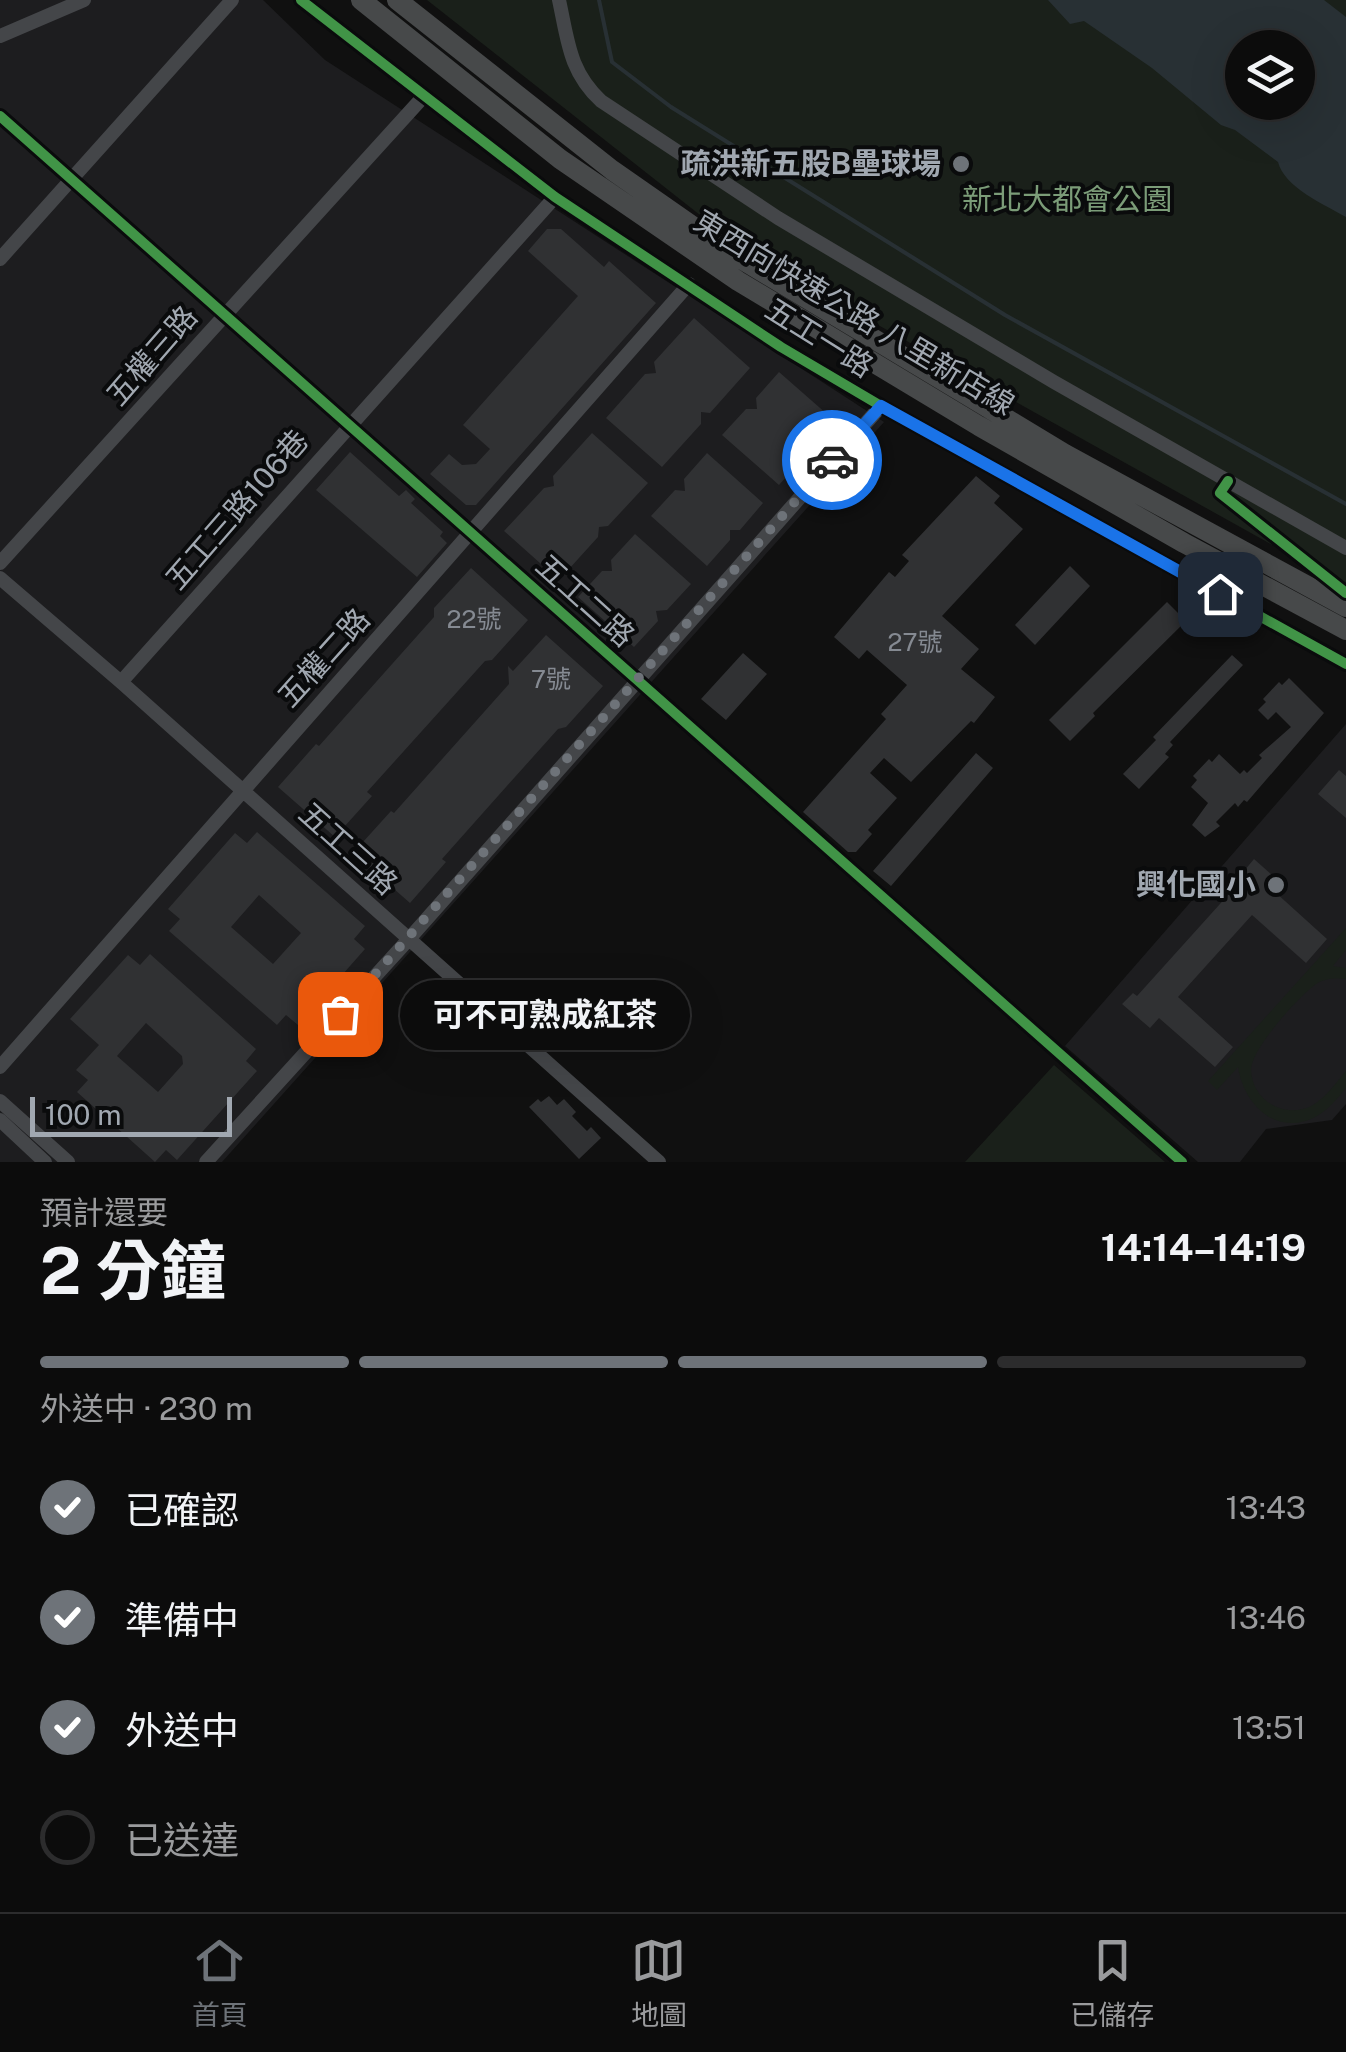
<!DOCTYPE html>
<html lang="zh-TW">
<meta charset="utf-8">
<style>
:root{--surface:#0c0c0c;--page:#151515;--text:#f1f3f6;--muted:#9a9b9d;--line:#2c2c2d;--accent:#6e7379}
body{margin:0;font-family:"Public Sans","Noto Sans TC",sans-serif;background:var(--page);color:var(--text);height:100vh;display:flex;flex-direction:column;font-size:38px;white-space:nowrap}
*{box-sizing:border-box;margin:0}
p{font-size:32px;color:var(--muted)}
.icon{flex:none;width:55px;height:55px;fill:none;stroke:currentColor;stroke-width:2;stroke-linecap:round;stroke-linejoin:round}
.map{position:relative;height:1162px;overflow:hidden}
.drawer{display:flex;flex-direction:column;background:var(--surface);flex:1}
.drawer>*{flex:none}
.controls{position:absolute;left:1225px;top:30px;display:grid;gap:20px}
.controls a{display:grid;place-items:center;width:90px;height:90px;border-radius:50%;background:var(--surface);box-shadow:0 10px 40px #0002,0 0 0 2px var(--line);font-size:50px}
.scale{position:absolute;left:30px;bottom:25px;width:202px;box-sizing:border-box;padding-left:10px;border:5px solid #a1a8b1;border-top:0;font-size:28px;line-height:35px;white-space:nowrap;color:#a1a8b1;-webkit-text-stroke:8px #0a0b0c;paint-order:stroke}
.pin{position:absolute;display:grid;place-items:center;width:85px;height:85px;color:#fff;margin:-42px;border-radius:20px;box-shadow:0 5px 15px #0006}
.courier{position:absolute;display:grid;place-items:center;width:100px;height:100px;margin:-50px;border:8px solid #1a73e8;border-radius:50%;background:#fff;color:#222;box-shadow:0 2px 12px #0007}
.bubble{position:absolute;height:70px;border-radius:35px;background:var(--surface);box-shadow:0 10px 40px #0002,0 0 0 2px var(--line);font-size:32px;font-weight:700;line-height:70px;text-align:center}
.head em{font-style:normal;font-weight:700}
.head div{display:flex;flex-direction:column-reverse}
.head{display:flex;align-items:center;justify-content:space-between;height:170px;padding:0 40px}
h1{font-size:65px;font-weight:700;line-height:75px}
.bar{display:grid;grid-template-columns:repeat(4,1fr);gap:15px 10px;align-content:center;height:120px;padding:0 40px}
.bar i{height:12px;border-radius:8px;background:var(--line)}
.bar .on{background:var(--accent)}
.bar p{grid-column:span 4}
ol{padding:0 40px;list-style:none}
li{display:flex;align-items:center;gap:30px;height:110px}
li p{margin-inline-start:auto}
li .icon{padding:10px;border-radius:50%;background:var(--accent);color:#fff;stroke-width:4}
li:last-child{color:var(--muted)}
li i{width:55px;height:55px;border:5px solid var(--line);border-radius:50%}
.tab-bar{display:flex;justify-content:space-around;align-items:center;height:140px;border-top:2px solid var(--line);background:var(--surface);font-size:28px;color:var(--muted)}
.tab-bar a{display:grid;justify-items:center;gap:5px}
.tab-bar .on{color:var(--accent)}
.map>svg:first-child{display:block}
.built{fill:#1d1d1f}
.green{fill:#1a201a;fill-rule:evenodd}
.water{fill:#283034;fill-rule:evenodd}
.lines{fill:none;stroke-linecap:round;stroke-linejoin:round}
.stream{stroke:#283034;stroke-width:4}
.building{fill:#303133;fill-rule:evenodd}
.minor{stroke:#444649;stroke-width:14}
.highway{stroke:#47494a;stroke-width:20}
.cycleway-casing{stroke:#0a0b0c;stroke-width:16}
.cycleway{stroke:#419447;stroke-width:10}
.done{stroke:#6e7379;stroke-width:10;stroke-dasharray:0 18}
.route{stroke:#1a73e8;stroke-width:12}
.poi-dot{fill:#6e7379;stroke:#0a0b0c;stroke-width:4}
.labels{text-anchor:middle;stroke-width:8;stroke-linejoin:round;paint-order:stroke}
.number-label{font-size:25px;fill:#858a92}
.poi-label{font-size:30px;font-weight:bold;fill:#a1a8b1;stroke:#0a0b0c;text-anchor:end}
.park-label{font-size:30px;fill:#7b9c78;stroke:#0a0b0c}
.street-label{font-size:30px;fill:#a1a8b1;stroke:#0a0b0c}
</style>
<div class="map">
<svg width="1346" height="1162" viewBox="0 0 1346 1162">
<rect width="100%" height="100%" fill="#101010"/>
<!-- built -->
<path class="built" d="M0,0h263l62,60 559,362 -662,740h-222z
M1346,724v380l-14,16 -66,9 -26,33h-42l-133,-116z"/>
<!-- green -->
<path class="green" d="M427,0h919v586l-599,-334zM1242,48h56v54h-56z
M1346,928v22l-13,16 13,2v11c-10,-1 -21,-1 -30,5 -18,13 -65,65 -65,86 1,32 36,50 62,35 13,-8 23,-22 33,-34v17c-9,11 -17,21 -29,28 -40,22 -73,-11 -79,-49l-21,23 -9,-9z
M1054,1065l111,97h-200z"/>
<!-- water -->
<path class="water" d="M1048,0h276l22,17v200c-21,-12 -62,-30 -68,-55l-43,-32 -14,-5 -69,-57 -68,-47 -14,3zM1242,48h56v54h-56z"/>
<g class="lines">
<!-- stream -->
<path class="stream" d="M599,0l13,62 59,45 334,208 341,189"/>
</g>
<!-- building -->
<path class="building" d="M547,229h14l43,38 5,-6 47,42 -180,202h-10l-36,-31 19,-20 13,11 14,-1 14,-15 -27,-24 115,-129 -50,-45z
M694,318l56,50 -40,45 -9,-1v12l-39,43 -56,-49 39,-44 11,-1 -2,-11z
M779,372l57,50 -24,26 -10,1v10l-23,26 -57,-50 24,-26h11l-1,-11z
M592,433l56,50 -40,43 -9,1 -1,10 -39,43 -55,-49 40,-43 10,-2 -1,-10z
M350,452l49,44 7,-6 9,9 -4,4 32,29 -3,4 7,7 -30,34 -101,-87z
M707,453l56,50 -23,27h-10v10l-23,26 -56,-50 24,-26 10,1 -1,-12z
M976,476l24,20 -6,7 29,26 -81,87 37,33 -18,20 34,28 -21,26 -3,-2 -60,61 -27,-24 -14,15 27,25 -29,32 4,4 -16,18h-8l-45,-40 83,-93 -5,-5 26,-29 -40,-35 -8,9 -25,-22 55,-65 6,5 14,-16 -7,-6z
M635,534l56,50 -24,26 -11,1 2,10 -24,26 -56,-50 24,-26h10l-1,-11z
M1070,566l20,20 -55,59 -20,-20z
M471,568l57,52 -36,40 -7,1 -118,131 5,4 -37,41 -57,-50 38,-43 3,2 115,-129v-9z
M1167,602l19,19 -93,92 2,3 -25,25 -21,-21z
M546,635l57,51 -37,41 -8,2 -60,67 -56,63 4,3 -36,41 -57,-50 38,-42 3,2 115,-129 -1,-18 5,5z
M743,653l24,21 -41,46 -25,-21z
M1232,655l11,10 -73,77 3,3 -8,9 4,3 -30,32 -16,-15 33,-34 -3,-3z
M1289,678l35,35 -77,89 -3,-2 -6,7 -3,-4 -19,19 4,4 -15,11 -13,-12 16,-22 -17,-16 6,-7 -4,-4 16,-17 3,3 7,-8 21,20 4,-4 3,3 15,-15 -3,-3 32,-28 -15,-15 -8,8 -10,-10 8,-8 -3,-3 16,-17 3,3z
M976,753l17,15 -102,118 -18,-15z
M1339,770l7,6v42l-28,-24z
M257,832l108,94 -11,13 11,10 -67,76 -12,-10 -9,10 -108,-94 11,-12 -12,-10 67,-76 12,10zM259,895l42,38 -28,31 -42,-37z
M1254,859l28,25 -7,8 52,47 -21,24 -54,-48 -74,82 55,50 -18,20 -56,-49 -9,10 -28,-24 11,-11 4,3 110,-122 -3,-3z
M150,954l106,95 -10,12 11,10 -80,89 -11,-10 -11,12 -78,-70 11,-12 -12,-10 23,-25 -29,-26 58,-64 12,10zM146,1023l36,33 1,8 -25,28 -41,-36z
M449,990l18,16v11l-19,21 -23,-20z
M549,1096l8,9 7,-6 12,13 -4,4 15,15 4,-4 10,11 -22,21 -50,-52 9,-8 3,3z"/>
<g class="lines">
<!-- minor -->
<path class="minor" d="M301,0l254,197 226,150 100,59 465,258
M559,0c9,41 10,71 42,101l177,117 276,164 292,166
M0,36l84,-36
M0,116l1182,1046
M0,259l232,-259
M0,563l424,-467
M0,578l121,104 538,480
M121,682l434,-485
M0,1067l689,-783
M0,1101l68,61
M0,1120l45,42
M206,1162l202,-222 473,-534"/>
<!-- highway -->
<path class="highway" d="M361,0l199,159 178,122 241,145 205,117 162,87
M397,0l215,170 119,83 334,201 281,153"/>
<defs>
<path id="cycleway" d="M301,0l254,197 226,150 100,59 465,258
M0,116l1182,1046
M1228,481l-8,12 126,100"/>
</defs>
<!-- cycleway casing -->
<use href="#cycleway" class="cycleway-casing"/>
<!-- cycleway -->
<use href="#cycleway" class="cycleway"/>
</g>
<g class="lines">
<!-- done -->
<path class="done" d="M340,1014l492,-554"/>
<!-- route -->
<path class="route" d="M832,460l49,-54 339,188"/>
</g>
<!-- markers -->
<g class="poi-dot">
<circle cx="961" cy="164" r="10"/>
<circle cx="1276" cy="885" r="10"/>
</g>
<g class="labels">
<!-- number labels -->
<g class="number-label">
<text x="474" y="628">22號</text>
<text x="915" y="651">27號</text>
<text x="551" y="688">7號</text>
</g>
<!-- poi labels -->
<g class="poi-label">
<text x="941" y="174">疏洪新五股B壘球場</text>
<text x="1256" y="895">興化國小</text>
</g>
<!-- park labels -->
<g class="park-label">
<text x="1067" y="210">新北大都會公園</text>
</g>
<!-- street labels -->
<g class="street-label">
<text transform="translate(854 313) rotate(31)" y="10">東西向快速公路 八里新店線</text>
<text transform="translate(819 338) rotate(32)" y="10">五工一路</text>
<text transform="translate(152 356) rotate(-49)" y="10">五權三路</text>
<text transform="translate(237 510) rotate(-49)" y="10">五工三路106巷</text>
<text transform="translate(585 601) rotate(42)" y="10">五工二路</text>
<text transform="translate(324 658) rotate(-48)" y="10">五權二路</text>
<text transform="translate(348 849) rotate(42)" y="10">五工三路</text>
</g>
</g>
</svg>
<div class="controls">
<a><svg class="icon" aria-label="layers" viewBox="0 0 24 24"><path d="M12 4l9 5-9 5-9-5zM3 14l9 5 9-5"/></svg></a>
</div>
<div class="scale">100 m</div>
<div class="pin" style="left:340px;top:1014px;background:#ea580c"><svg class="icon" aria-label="bag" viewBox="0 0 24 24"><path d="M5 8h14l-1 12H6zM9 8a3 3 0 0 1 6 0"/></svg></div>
<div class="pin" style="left:1220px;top:594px;background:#1f2937"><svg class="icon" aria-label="home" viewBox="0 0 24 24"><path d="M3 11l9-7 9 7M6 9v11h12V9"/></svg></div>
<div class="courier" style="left:832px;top:460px"><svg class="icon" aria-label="car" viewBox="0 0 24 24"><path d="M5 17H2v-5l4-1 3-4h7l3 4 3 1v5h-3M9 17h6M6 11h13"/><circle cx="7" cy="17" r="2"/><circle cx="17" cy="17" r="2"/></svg></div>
<div class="bubble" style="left:400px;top:980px;width:290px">可不可熟成紅茶</div>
</div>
<section class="drawer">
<div class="head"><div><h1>2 分鐘</h1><p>預計還要</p></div><em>14:14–14:19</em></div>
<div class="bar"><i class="on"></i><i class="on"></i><i class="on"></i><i></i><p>外送中 · 230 m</p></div>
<ol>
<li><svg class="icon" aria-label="check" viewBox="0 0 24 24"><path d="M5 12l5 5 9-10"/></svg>已確認<p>13:43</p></li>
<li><svg class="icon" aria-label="check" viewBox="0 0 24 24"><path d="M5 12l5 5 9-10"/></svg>準備中<p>13:46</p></li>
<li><svg class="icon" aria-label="check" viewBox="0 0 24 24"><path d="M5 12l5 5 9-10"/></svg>外送中<p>13:51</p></li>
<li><i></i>已送達</li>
</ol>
</section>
<nav class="tab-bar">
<a class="on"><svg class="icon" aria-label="home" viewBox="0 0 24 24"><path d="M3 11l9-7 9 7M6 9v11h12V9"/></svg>首頁</a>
<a><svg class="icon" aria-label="map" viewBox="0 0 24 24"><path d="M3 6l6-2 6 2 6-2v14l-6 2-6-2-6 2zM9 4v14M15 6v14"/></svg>地圖</a>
<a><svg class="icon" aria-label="saved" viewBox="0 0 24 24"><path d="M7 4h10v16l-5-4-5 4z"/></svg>已儲存</a>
</nav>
